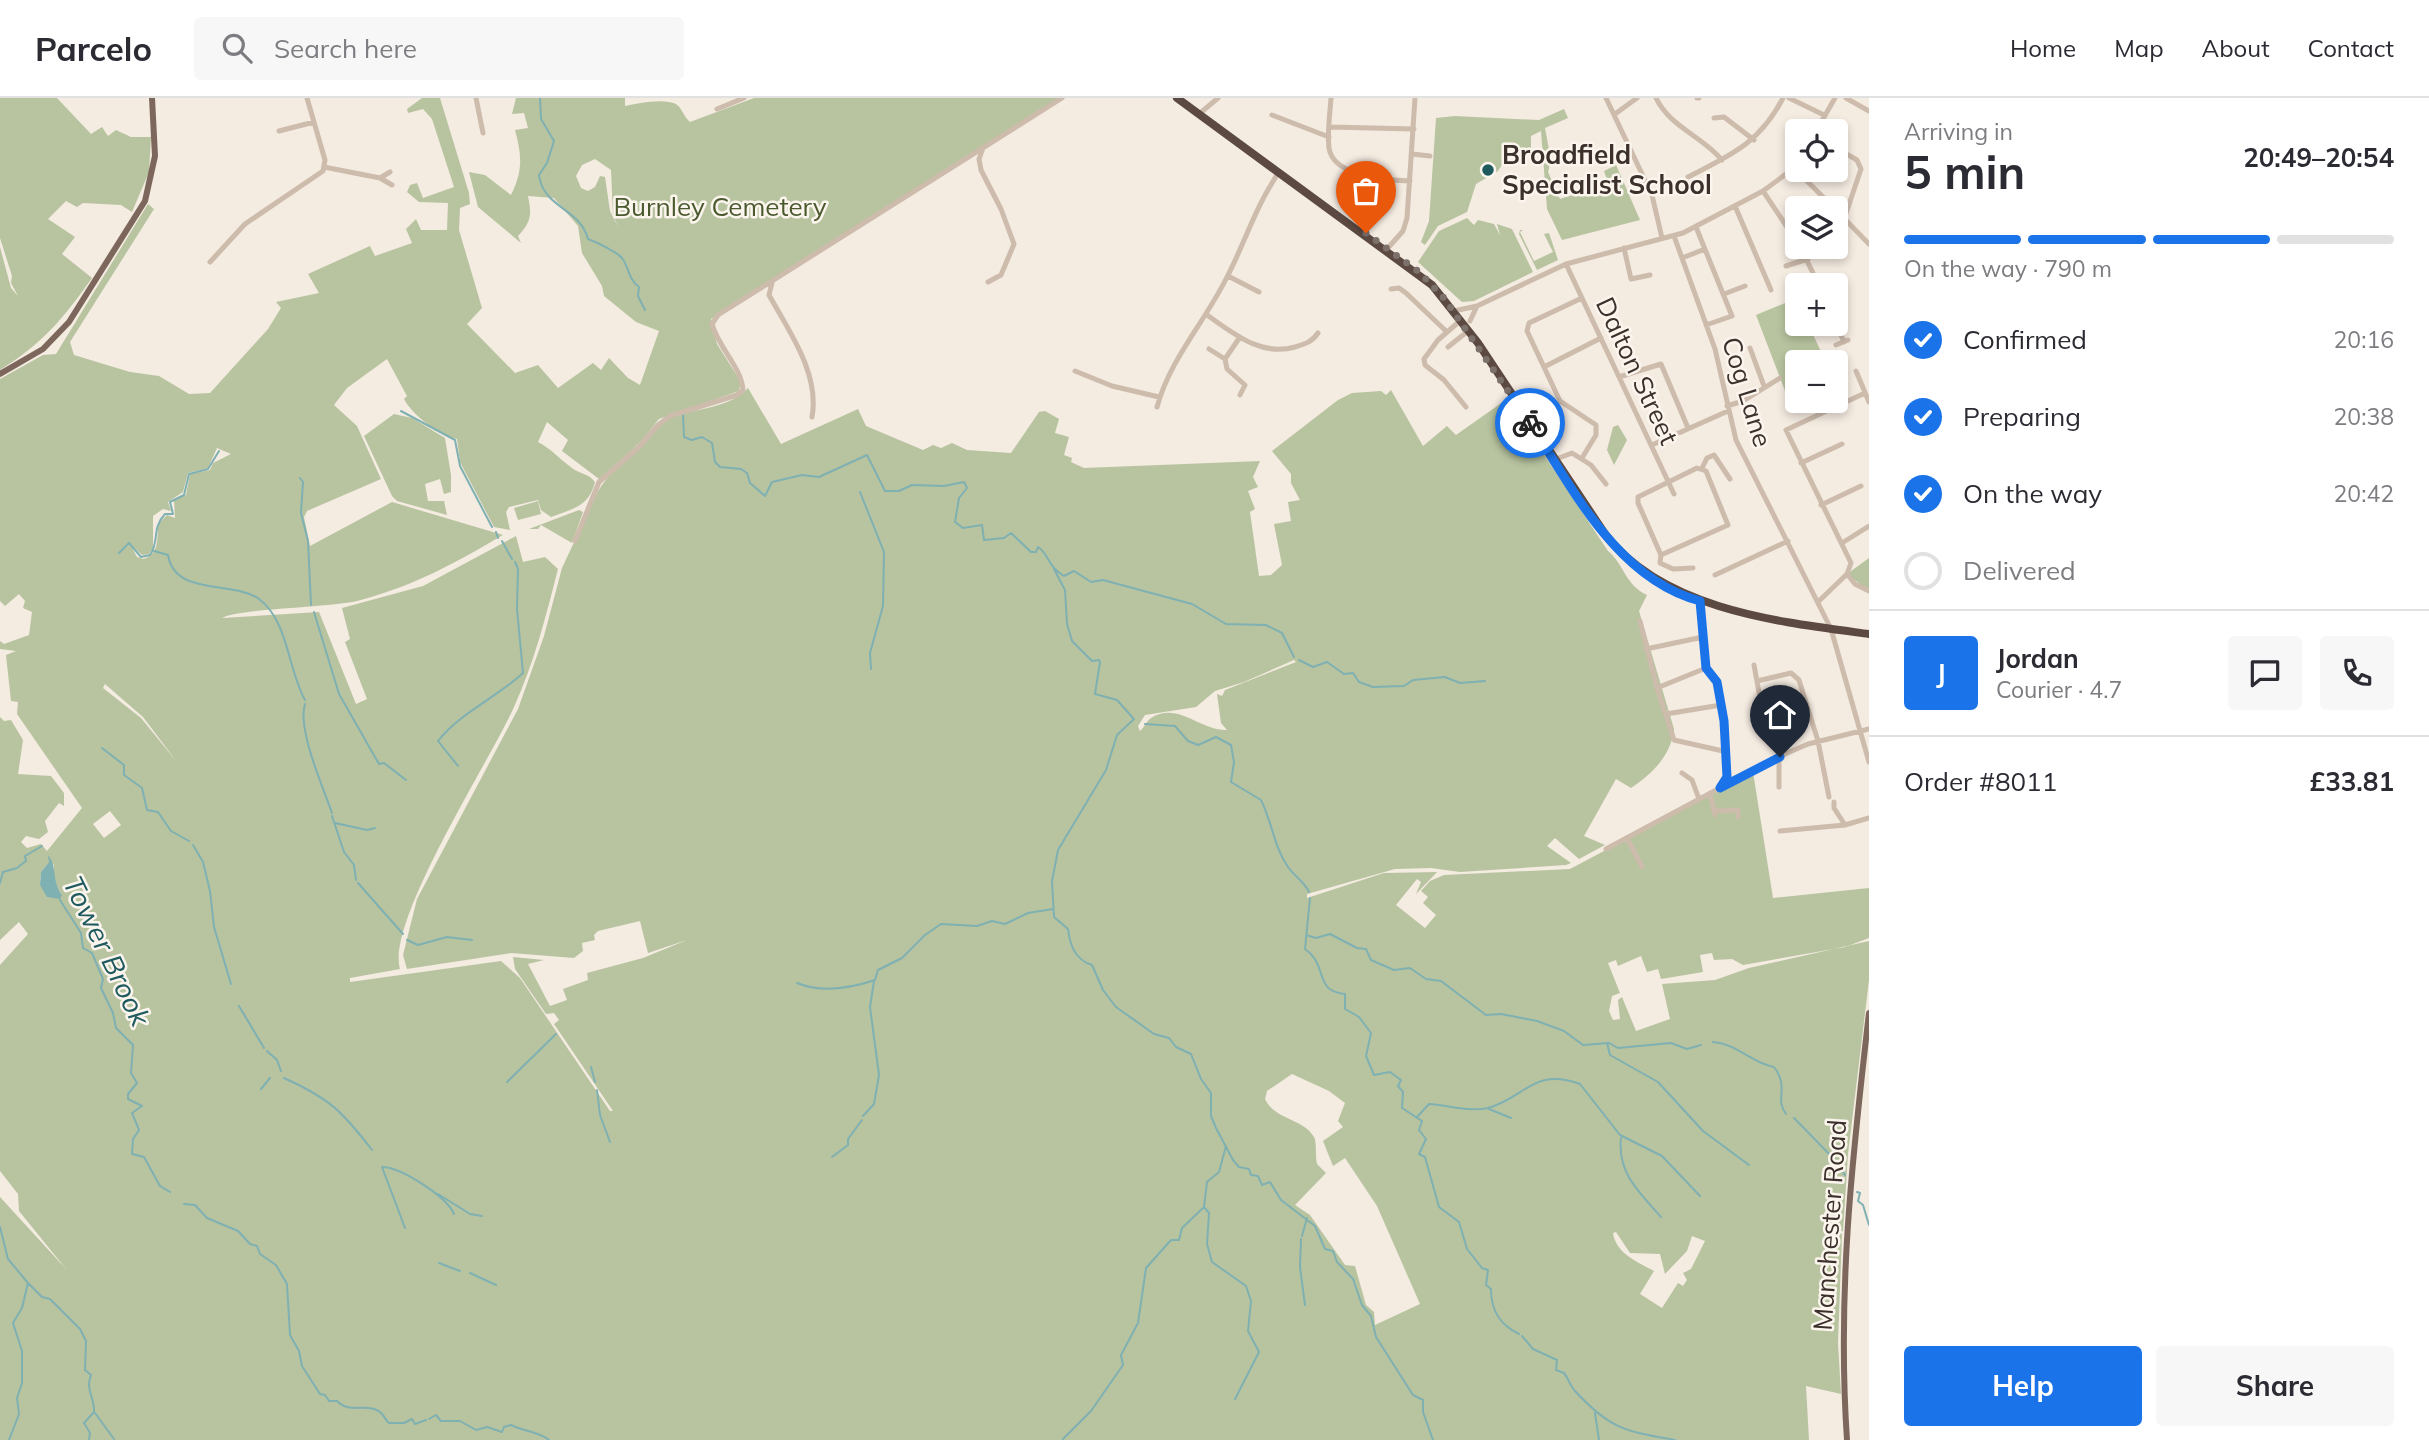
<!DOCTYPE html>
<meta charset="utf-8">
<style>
:root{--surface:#fff;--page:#f7f7f7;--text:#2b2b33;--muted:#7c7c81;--line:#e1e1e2;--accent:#1a73e8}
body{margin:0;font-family:Mulish,sans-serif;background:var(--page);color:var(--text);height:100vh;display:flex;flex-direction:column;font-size:26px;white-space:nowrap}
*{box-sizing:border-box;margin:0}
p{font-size:23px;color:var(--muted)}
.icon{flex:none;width:38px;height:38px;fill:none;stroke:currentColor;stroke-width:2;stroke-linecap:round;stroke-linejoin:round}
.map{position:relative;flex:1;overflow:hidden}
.side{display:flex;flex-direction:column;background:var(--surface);width:560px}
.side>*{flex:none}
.tools{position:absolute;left:1785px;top:21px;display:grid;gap:14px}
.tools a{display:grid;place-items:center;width:63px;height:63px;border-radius:7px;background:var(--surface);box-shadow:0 4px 10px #0003;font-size:35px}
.pin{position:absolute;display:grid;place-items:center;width:60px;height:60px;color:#fff;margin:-72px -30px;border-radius:50% 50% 50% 0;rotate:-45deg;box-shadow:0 0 7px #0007}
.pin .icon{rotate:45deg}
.courier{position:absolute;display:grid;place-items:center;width:70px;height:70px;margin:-35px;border:5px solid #1a73e8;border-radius:50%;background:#fff;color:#222;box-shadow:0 2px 9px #0007}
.summary em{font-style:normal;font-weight:700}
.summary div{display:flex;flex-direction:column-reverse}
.summary{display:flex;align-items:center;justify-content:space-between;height:119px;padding:0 35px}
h1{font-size:46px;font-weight:700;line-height:52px}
.bar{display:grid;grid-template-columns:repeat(4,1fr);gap:10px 7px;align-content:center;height:84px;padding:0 35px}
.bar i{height:9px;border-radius:5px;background:var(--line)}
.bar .on{background:var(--accent)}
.bar p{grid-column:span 4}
.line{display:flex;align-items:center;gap:18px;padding:0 35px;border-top:2px solid var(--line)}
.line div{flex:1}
.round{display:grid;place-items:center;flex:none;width:74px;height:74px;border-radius:7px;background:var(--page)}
ol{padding:0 35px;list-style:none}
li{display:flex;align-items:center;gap:21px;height:77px}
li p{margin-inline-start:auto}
li .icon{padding:7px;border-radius:50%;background:var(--accent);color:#fff;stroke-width:4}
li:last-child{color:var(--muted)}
li i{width:38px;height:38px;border:4px solid var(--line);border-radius:50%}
.cta{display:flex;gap:14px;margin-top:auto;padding:14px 35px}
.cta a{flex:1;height:80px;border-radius:7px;background:var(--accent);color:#fff;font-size:28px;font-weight:700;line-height:80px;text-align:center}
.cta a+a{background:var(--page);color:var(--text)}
header{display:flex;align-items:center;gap:42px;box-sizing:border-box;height:98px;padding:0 35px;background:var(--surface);border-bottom:2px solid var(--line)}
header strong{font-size:33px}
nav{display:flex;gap:38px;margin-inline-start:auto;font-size:24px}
.search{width:490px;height:63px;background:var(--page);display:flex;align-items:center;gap:18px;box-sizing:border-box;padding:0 24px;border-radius:7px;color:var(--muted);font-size:26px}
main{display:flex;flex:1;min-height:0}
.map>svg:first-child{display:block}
.green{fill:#b8c4a0;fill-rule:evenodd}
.water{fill:#7fb0b2}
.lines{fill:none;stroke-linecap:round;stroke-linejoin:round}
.stream{stroke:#7fb0b2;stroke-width:2}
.minor{stroke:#cdbbac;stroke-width:5}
.major{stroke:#7d675c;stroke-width:6}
.highway{stroke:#5c4a42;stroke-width:8}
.done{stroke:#7c716b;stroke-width:7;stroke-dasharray:0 12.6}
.route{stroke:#1a73e8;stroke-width:9}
.poi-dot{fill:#1f5a5e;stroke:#fbf5ee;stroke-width:2.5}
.labels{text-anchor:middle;stroke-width:5;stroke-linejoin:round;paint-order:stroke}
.poi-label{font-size:26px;font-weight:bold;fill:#3b302b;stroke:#fbf5ee;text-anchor:start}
.park-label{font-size:26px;fill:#4a5a2e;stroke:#fbf5ee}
.street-label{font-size:26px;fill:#3b302b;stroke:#fbf5ee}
.water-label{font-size:28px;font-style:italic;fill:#1f5a5e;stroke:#fbf5ee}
</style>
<header>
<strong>Parcelo</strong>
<div class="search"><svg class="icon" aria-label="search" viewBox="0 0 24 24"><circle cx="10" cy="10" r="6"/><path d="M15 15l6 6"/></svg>Search here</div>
<nav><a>Home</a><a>Map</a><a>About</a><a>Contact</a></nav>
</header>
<main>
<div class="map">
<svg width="1869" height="1342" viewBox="0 0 1869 1342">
<rect width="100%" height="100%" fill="#f4ebe1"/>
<!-- green -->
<path class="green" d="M0,0h57l34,36 11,-7 6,9 8,-6 15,7h20l-2,35 -17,40 -11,-7 -38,-2 -6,4 -11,-6 -18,18 27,18 -13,17 30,24c-28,40 -50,66 -92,92v-123l11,41 7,8 -7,-13 1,-7 -12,-38z
M422,0h18l29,95 1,11 -10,4 -1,22 23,78 -15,16 48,49 23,-8 20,23 35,-25 8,7 8,-12 19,20 12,7 19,-54 -23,-9 -32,-26 -2,-10 -20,-33 -4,-27 -24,-28 -26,-2c4,19 3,26 -10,40l3,7 -43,-36 -9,-35 16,3 26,20c12,-24 11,-39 4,-65l13,-2 -4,-15 -12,1 4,-16h109v8c13,-3 39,-8 51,-2 6,4 8,13 14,18l64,-24h308l-351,221 6,25 24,38 -2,9 -80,28 -20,25 -40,35 -37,-28 6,-11 -21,-18 -9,20c15,8 19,15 34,26 8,6 16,5 23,14 -6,25 -23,27 -44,35l-10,-7 -3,-10 -29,7 -3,5 4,18 -16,-3 -34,-65 -3,-23c-19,-5 -44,-23 -53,-40l3,-3 -20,-37 -40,29 -13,17 23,21 24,53 -74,32 -3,6 6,29 82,-44 111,33c-50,29 -85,49 -142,65 -28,8 -123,8 -139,18l97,-6 37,92 11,-5 -22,-57 5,-3 -8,-31 81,-22 93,-50 7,26 22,-5 13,12c-12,47 -24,94 -44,138 -23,52 -128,214 -114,262l-50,9v4l151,-21 19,17 90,133h3l-59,-87 5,-4 -5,-7 -8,1 -31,-45 -2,-12 31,3 -16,4 22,42 17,-6 -4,-11 25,-9 -1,-7 56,-15 44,-18 -39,13 -8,-32 -42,10 -4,4 1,5 -13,3 1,8 -9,7 -63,-5 -104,16 -4,-14 14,-56 101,-190 26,-73 18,-68 35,-75c12,-21 54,-66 76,-76 23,-9 58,-9 75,-29l33,56 77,-35 8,17 57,24 10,-5 8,3 11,-5 15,7 44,3 28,-41 6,-1 14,8 -4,14 14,4 -5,18 8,3 -1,4 13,6 176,-7 -7,16 5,10 -10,4 7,18 -5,3 9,64 12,-1 11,-10 -8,-41 17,-3 -3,-19 12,-2 -9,-17v-9l-19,-23 66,-51 14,-7 29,-2 5,4 5,-5 32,56 24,-20 9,9 51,-36 101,152c16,13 17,34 39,44l-8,16 35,118c-3,27 -22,45 -43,59l-15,-9 -32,57 21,9 -26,14 -24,-21 -8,8 24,17 -5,2 -106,7 -29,-4 -36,1 -88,25v4l77,-25 53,-1 -21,22 5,-12 -4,-3 -21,26 29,23 11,-13 -13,-12 5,-6 -7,-6 9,-10 14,-6 126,-6 183,-97 20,126 96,-10v50l-24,9 -102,18 -11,-6 -18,1 -2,-7 -12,2 3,17 -42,7 -3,-10 -11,3 -6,-16 -23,10 -2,-6 -8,3 12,30 -8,3 -3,15 4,9 7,-1 -2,-19 4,-3 14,34 34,-12 -8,-35 53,-4 34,-12 120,-27v39l-21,174 -5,77 -6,1 5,2 -4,109 3,51 -35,-8 3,54h-1809v-243l66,72 -47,-58 -1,-17 -18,-23v-206l28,-31 -9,-12 -19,18v-223l4,4 7,-1 12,20 -5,34 33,2 13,17v13l-5,-3 -14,18 3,11 -9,7 -13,-3 -5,6 6,6 14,-4 6,7 35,-43 -65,-94 1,-12 -7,-1 -5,-46 10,-4 -16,-2v-8l4,3 25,-9 3,-23 -9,-4 2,-7 -6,-7 -14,12 -5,-5v-222l43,-24 13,-1 92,-150 6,5 -84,133 4,13 56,17 29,4 30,18 21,-1 58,-64 13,-21 -5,-6 43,-9 -11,-19 62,-28 5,10 37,-13 -6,-14 10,-10 5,11h26l1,-27 -29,-1 -12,-10 3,-7 7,-2 6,15 31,-11 -22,-68 -9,-10 -15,4 -1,-4zM595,61l16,11 2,45 5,12 -8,-16 -5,-34 -5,-1 -5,11 -7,4 -7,-3 -5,-12 6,-11zM217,350l14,6 -18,9 -3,7 -20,4 -4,21 -12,4 1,19 -8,-3 -9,9c-1,14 2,30 -15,35l-6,-2 -7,-13 -11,9 10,-10 13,12 7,-1 4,-6v-32l10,-7 8,2 -3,-9 15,-10 5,-19 20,-5zM1294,562l2,2 -71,28 -3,6 -5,-2 4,29 6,7c-27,1 -49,-29 -76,-12 -5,4 -6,8 -11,13l-2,-5 7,-11 51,-8 19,-16 29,-9zM105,586l38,33 34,45 -36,-44 -38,-30zM110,713l11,14 -17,13 -11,-14zM49,764l5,3 -1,17 9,13 -22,-10 1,-13zM1292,976l37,17 16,12 -7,18 5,6 -20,14 10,25 12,-8 32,48 43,98 -45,21 -1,-13 -8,-7 -11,-39 -10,-1 -35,-50 -15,-10 31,-32 -9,-9c-2,-8 0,-22 -3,-27 -11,-19 -39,-17 -49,-38l2,-8zM1616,1134l14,21 30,1 5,20 22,-23 5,-15 13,5 -14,28 -8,4 4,7 -4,6 -5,-3 -16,25 -22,-14 14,-23c-16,-9 -38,-17 -41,-38z
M1564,11l4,9 -23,10 6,32 -3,12 12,27 48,-16 -4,-12 10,-5 -9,-13 5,-2 30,69 -78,20 -15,-31 -6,-78 -10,5v13l-14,7 -7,-4 -12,19 -22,13 -9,28 -29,14 -13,19 -4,-3 8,-21 7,-103 19,-2 84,4z
M1467,120l7,7 4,-5 16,4 6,11 -3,-11 15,5 21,43 -59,29 -12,1 -44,-40 21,-31z
M1523,132l-3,2 14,29 19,-9 -9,-18 5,-1 9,27 -21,10 -18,-36 1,-4z
M1797,200v26h11l18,38h-29l1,39 -8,3 -34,-89z
M394,316l18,4 33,20 6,37v17l-7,2 -4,-15 -15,5 3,17h16l3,14 -50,-14 -5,-5 -28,-60z
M1618,327l9,15 -13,25 -7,-15 6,-23z
M538,403l3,13 -23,6 -4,-12z
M579,412l4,2 -11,31 -31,-18 -3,4h-9z
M1869,460v33l-22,-17z"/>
<!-- water -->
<path class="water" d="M48,757c10,12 3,25 14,40l-2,4 -13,-2 -7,-12 1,-13 8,-10z"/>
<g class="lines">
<!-- stream -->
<path class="stream" d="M540,0l1,21 13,22 -7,22 -8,12c4,33 41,33 49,64 8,3 29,13 34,19 7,9 6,21 17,29l-1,9 7,14
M401,313l54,29 5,26 32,61
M683,317l1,22 8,3 10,-3 10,6 3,19 5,5 21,2 6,4 3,10 15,13 7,-14 30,-7 17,2 48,-22 18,36h14l13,-6 32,1 20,-4 3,6 -8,10 -4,24 8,6 19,-3 2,15 20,-2 7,-5 20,19h5l2,-5c11,7 9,19 26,29l10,-5 17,11 12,-2 89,24 34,20 40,1 16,8 12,24
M300,380l3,4 -2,31 7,28 3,64
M860,394l24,60 -1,54 -13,47 1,16
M496,434l2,6
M502,443l10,18
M154,453l14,4c7,42 65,25 91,44 29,21 29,71 46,101
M119,455l10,-10 12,14 9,-2c10,-14 1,-26 15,-41h8l-3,-12 14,-7 5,-21 19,-5 11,-18
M1054,471l11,21 2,34 5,17 20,20 7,-1 1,2 -5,32 22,6 17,19 -17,16 -11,35 -48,80 -6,31 2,36 14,12c2,16 7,31 24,36l11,25 13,17 38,27 15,4 7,9 15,7 10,25 10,14v23l5,12 17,32 6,7 10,2 2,6 7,1 4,9 8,-3 11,18 34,26 10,23 8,2 4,11 16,17 9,26 9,11 5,21 37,58 10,5v12l10,28
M314,514l25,82 40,70 5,-1 22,17
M1299,562l14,7 14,-5 17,12 9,-1 6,9 14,5 31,-1 9,-6 32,-3 15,6 25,-2
M305,606c-8,25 18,83 27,109
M1145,626l30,2 13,15 10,4 18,-8 15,8 3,17 -3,20 30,18c11,22 13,47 27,67 7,10 16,14 21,25
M102,650l22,17v10l18,13 5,22 11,2 13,19 18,10
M458,668l-20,-25c23,-29 58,-43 85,-68l-6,-64 1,-40 -3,-7
M332,718l12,36 10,13 2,15
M335,725l32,7 8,-2
M193,747l10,17 7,29 4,36 17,57
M0,785l3,-11 14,-4 9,-7 -1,-5 17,-10
M358,785l45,51
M1310,800l-5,51c24,17 8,42 40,45v15l14,8 12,16 -5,23 8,19 16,-3 11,8 -3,6 5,6 -1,16 20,13 -3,9 7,9 -7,15 6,3 14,50 20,15 8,27 15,19 6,2 -2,15 5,4c0,22 9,36 28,45
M60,802l21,33 2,15 9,5 11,26 -2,9 12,25 3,15 17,17 -2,28 6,10 -9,11v5l14,7 -10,7 7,17 -6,9 -1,15 12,3 16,29 10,6
M1306,837l10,3 14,-4 27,14 9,1 5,11 23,10 16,-2 16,11 15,2 45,34 15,-1 36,7 27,10 19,14 26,-2 9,5 53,-5 16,6 14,-4
M407,842l11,5 29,-8 25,3
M797,885c24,10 54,5 78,-3l3,-10 24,-12 23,-23 16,-11 36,2 15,-5 13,3 23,-11 25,-4
M239,908l25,42
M1713,944c25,2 38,21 61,25 16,21 0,31 12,47
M1607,945l3,12 48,27 45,49 46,34
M267,953l10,9 4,11
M591,969l4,15
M284,980c45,20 58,33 88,72
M507,984l49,-48
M261,991l9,-11
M597,992l3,25 10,27
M1489,1011l22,9
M863,1018l11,-12 5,-29 -9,-68 4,-26
M1417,1019l12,-13c18,1 40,8 59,4 37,-10 45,-41 92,-24l40,51 42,21 38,40
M1794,1020l42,43 9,14
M1621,1040c-4,35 18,54 40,79
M1226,1048l-7,26 -12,10 -3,25 5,6 -2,31 5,18 34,24 5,15 -3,30 11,21 -24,47
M832,1059l16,-12v-6l14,-19
M382,1069c19,0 65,30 72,47
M382,1069l23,61
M1857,1094l3,1 -2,8 5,4 6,20
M438,1096l32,20 12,2
M184,1106l11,1 12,13 31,13 12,13 7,2 3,8 16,11 11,19 3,51 9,16 3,15 18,28 5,1 4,6h7
M0,1129l8,32 20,24 -6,25 -9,15 9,28v32l-5,15 2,16 -10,26
M1302,1138l5,-18
M1301,1141l-1,28 5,38
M439,1165l21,8
M470,1175l26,12
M29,1186l13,13 8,2 30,30 6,12 -1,29 6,5c-6,14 4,24 3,37l-10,11 6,10 -1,7
M1522,1238l11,13 24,11 -1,10 8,3c5,6 6,13 11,18 36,39 50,40 100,49
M337,1303c13,14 33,0 45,13 3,3 4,7 7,9h15l8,-4 3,5 11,-4
M95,1315l19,26
M1595,1315l4,27
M429,1321l7,-4 5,6h19l16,9 11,-3 15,5 2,-5 7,-2c14,7 27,6 38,15
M1063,1341l28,-28 32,-46 -2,-10 17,-32 8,-55 25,-28h8l3,-12 21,-20"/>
<!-- minor -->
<path class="minor" d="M476,0l7,35
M1331,0c-1,16 -4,34 -2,50 4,29 59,32 81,33
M1606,0l46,97 10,43
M1656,0c14,29 46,38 66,62
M1697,0h2
M1789,0l35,17
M1846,0l23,13
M717,11l27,-11
M1199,16l19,-16
M1615,16l22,-16
M1272,17l57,22
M1714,20l10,-1 30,23
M1330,29l84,2
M279,33l35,-9
M1816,33l19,-33
M983,50l-4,11 2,11 20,39 13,35 -13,31 -13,7
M1836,50l21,12 4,9 -17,50
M1412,56l18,2
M324,69l56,11 12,7
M1795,71l39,39
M1688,79c43,-22 72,-34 95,-79
M380,80l10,-6
M1763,93l34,51
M1735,108l36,84
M1836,112l33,34
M1696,129l36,89 -26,9
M1674,138l41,113 21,91 95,189 38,133
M1800,149l19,38
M1624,150l7,31 19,-4
M1387,151l16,-18 4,-13 8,-120
M1682,160l23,-9
M210,164l35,-38 78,-53 2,-11 -18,-62
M1566,166l108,230
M1786,168l22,-7
M1228,178l31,16
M772,185l-3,12c20,36 51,79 43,122
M1391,191l8,-1 7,5 41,39
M1724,196l21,-8
M1454,213l23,-5 89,-42 117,-31 80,-42 34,-25
M1207,217c26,18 54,42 88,32 10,-3 17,-5 23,-14
M1461,222l-23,20 -14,19 1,6 19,15 22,27
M1470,223l7,-15
M1836,225l8,19
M1240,239l-15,22 2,10 18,16 -5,10
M1836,247l12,-5
M1448,249l20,-16
M1750,250l14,38
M1209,251l16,10
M1544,269l57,-29
M1075,273l37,15 47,11
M1856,273l13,31
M1619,279l42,-13 27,64
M1727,308l16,-5 37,-23
M1157,309c13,-48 47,-84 69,-128 20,-38 28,-70 53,-107
M1652,347l76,-34
M1582,360l14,-23v-10l-36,-24 -33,-70 2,-8 53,-25
M1554,362l18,-7 19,12 15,19
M1801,365l41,-19
M1697,370l9,3 22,54 -67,30 -23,-52v-6z
M1702,370l5,-10 7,-3 16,24
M1821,407l40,-19
M575,443l24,-59 40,-35 19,-22 12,-9 67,-21 6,-5c-1,-22 -25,-43 -31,-66l6,-9 344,-217
M1842,445l27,-17
M1661,457l-1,8 13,6 20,-1
M1847,476l8,10 14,7
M1715,477l73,-34
M1700,502l6,68 11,14 7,39 3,56 -6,9
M1819,503l28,-27 4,-11 -65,-133 79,-37
M1640,523l17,67 17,52 49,11
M1646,551l57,-12
M1754,567l10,55
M1757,583l34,-8 8,7 19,61 11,56
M1657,590l49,-20
M1666,616l55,-9
M1682,675l10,7 7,19
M1779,689v-30
M1710,695l5,22
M1834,704v6l11,17
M1714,713l24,-1v7
M1780,733l65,-6 24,-7
M1627,740l15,29
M1606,751l170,-91 32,-14 61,-15"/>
<!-- major -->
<path class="major" d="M0,276l43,-25 26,-27 76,-121 10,-45 -3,-58
M1847,1342c-10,-147 5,-281 22,-427"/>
<!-- highway -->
<path class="highway" d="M1177,0l255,187 46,58 127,191c58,76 174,88 264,100"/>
</g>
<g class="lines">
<!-- done -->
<path class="done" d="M1366,135l53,39 25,26 86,125"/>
<!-- route -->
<path class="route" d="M1530,325c43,66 87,156 170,178l6,67 11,14 7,39 3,56 -7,11 60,-31"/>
</g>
<!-- markers -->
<circle class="poi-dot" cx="1488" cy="72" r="7"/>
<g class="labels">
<!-- poi labels -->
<g class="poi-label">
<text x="1502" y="66">Broadfield<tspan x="1502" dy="30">Specialist School</tspan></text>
</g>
<!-- park labels -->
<g class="park-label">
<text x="720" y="118">Burnley Cemetery</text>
</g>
<!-- street labels -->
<g class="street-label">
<text transform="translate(1637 273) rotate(65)" y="9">Dalton Street</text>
<text transform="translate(1747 294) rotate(73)" y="9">Cog Lane</text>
<text transform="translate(1830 1127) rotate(-86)" y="9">Manchester Road</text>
</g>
<!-- water labels -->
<g class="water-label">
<text transform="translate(107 853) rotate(64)" y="10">Tower Brook</text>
</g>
</g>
</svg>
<div class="tools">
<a><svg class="icon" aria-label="locate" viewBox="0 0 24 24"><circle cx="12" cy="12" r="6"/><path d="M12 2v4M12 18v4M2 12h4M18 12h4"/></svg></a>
<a><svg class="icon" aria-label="layers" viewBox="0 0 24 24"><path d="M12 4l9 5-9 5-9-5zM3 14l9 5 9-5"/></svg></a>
<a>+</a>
<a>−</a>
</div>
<div class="pin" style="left:1366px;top:135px;background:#ea580c"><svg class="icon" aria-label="bag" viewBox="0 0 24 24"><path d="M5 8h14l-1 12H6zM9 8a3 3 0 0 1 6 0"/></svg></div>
<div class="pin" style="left:1780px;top:659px;background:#1f2937"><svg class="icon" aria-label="home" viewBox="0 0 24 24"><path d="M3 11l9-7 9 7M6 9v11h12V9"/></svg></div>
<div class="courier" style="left:1530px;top:325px"><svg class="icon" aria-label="bike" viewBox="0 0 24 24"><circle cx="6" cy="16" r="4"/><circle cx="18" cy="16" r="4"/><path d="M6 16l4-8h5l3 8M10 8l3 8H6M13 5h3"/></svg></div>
</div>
<section class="side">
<div class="summary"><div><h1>5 min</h1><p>Arriving in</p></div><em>20:49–20:54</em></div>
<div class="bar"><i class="on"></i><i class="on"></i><i class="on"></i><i></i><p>On the way · 790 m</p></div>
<ol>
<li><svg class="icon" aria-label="check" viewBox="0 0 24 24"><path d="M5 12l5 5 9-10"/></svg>Confirmed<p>20:16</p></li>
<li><svg class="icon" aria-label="check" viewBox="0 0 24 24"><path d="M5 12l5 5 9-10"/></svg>Preparing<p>20:38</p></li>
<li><svg class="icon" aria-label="check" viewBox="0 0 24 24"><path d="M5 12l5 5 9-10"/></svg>On the way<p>20:42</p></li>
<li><i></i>Delivered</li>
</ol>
<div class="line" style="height:126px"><b class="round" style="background:var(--accent);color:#fff">J</b><div><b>Jordan</b><p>Courier · 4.7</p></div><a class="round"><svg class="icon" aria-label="chat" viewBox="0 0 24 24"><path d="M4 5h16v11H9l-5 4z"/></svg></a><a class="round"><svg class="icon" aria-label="phone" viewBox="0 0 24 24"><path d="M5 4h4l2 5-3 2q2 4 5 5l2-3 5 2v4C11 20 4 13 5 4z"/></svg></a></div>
<div class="line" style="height:91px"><div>Order #8011</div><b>£33.81</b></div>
<div class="cta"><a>Help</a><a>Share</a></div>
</section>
</main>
